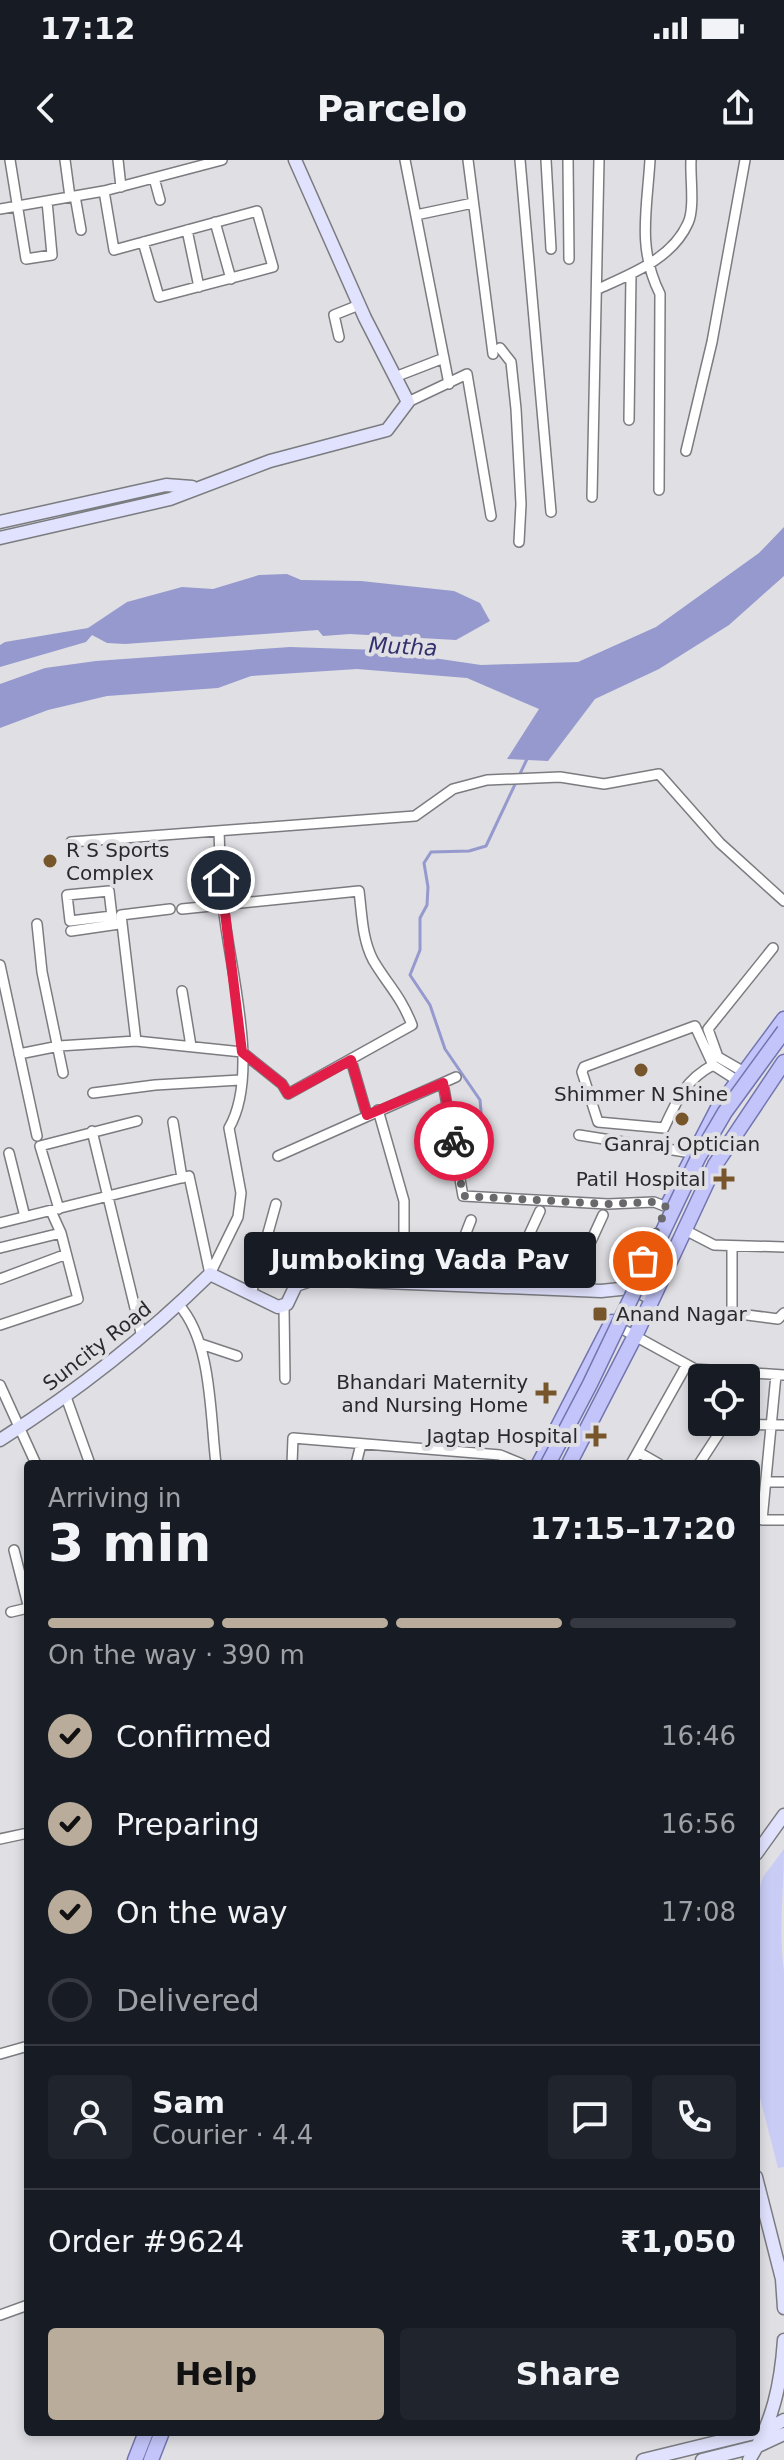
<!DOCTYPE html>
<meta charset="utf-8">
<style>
:root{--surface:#171b24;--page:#20242c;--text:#f1f3f6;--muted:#9ea1a6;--line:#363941;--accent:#baac9b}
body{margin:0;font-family:"DejaVu Sans",sans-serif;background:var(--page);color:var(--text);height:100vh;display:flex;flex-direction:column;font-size:30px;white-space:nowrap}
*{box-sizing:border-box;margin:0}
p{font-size:26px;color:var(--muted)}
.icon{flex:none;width:44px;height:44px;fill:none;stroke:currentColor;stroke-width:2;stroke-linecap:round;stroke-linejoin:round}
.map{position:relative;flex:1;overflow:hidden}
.details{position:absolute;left:24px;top:1300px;width:736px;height:976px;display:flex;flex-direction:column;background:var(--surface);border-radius:8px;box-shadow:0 4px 12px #0003}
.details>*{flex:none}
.fabs{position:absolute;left:688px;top:1204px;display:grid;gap:16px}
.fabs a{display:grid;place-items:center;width:72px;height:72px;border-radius:8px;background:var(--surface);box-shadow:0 4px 12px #0003;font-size:40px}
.pin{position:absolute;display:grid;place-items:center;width:68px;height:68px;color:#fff;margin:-34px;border:4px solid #fff;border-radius:50%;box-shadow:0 2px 8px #0007}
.courier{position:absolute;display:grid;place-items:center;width:80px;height:80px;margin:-40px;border:6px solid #e11d48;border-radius:50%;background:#fff;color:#222;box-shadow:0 2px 10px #0007}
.bubble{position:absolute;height:56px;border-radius:8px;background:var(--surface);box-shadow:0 4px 12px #0003;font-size:26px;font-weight:600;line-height:56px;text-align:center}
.head em{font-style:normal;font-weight:600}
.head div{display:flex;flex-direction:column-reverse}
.head{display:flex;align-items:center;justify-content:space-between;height:136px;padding:0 24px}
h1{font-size:52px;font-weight:600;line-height:60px}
.bar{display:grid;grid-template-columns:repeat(4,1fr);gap:12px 8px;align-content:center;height:96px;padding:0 24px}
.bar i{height:10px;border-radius:6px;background:var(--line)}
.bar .selected{background:var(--accent)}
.bar p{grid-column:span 4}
.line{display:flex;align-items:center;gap:20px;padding:0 24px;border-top:2px solid var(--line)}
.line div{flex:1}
.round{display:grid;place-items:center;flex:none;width:84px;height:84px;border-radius:8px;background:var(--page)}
ol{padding:0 24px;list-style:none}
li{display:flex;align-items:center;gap:24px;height:88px}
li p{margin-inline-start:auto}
li .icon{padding:8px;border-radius:50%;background:var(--accent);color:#111;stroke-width:4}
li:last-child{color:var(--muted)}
li i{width:44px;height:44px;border:4px solid var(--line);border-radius:50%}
.primary-button{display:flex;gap:16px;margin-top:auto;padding:16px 24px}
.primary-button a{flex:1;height:92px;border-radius:8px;background:var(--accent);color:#111;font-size:32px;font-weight:600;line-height:92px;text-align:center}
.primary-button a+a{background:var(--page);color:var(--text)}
.status{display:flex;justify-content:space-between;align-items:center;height:56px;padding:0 40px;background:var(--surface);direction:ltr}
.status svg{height:22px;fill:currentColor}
header{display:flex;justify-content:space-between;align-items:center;height:104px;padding:0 24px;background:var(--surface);font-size:36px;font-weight:600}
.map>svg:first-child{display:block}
.green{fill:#c9ccf5}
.water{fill:#9699cd}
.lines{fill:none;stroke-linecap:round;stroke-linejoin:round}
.stream{stroke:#9699cd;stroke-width:3}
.street-casing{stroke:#7b7c80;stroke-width:12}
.secondary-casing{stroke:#7b7c80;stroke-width:15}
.primary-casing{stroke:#7375b0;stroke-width:17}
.street{stroke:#fff;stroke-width:9}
.secondary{stroke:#e1e2fd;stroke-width:12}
.primary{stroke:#c3c5fa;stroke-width:14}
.primary-bridge-casing{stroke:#7375b0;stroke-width:17;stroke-linecap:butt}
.primary-bridge{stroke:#c3c5fa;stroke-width:14}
.done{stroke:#69696c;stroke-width:8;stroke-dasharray:0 14.4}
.route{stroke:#e11d48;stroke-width:10}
.poi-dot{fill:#77562c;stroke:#dfdfe4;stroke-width:3}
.labels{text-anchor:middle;stroke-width:8;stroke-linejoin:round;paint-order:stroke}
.poi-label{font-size:20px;fill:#2a2a2c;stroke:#dfdfe4;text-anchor:end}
.street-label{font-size:20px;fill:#2a2a2c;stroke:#dfdfe4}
.water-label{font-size:22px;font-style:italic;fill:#33306f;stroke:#dfdfe4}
</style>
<div class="status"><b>17:12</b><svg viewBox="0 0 49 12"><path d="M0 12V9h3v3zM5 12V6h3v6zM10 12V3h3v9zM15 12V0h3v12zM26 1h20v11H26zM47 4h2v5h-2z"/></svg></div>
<header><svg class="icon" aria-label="back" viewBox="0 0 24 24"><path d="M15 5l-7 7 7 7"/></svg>Parcelo<svg class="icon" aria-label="share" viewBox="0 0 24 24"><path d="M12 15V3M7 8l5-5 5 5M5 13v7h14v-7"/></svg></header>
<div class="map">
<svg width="784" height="2300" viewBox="0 0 784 2300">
<rect width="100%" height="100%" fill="#dfdfe4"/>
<!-- green -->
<path class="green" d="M784,1689c0,40 -6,83 0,122v196l-6,1 -22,-86v-183l7,-22z"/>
<!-- water -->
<path class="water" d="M784,367v49l-55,49 -70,44 -64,30 -47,62 -41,-2 32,-50 -72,-31 -110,-9 -106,7 -33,12 -111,8 -59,14 -48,18v-44l45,-16 51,-7 194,-14 89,3 102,15 97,-3 78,-35 103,-74z
M287,414l14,6 60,1 93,10 26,12 10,18 -34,19 -106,-6 -27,2 -5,-6 -193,14 -18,-1 -15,-8 -6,7 -86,25v-22l5,-3 83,-14 39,-26 55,-15 31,2 46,-14z"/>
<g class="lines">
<!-- stream -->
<path class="stream" d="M485,998l-5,-58 -35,-51 -15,-44 -20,-30 10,-25v-32l7,-13 1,-18 -4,-24 7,-11 38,-1 17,-5 41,-87"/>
<defs>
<path id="street" d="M10,0l16,99 26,-4 -5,-54
M65,0l5,37
M118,0l3,27
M405,0l44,224
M468,0l25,194
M520,0l31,352
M546,0l5,89
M568,0l1,99
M650,0c-3,50 -13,88 10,134l-1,196
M154,18l6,22
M104,31l10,59 143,-39 16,56 -114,30 -16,-55
M75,36l6,34
M0,49l104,-18 118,-31
M416,55l57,-12
M215,62l16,57
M187,70l12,57
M598,129c33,-15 74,-30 90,-66 7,-15 2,-46 3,-63
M339,177l-5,-22 25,-10
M500,188l11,14 5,47 5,95 -2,38
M395,217l49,-19
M408,242l59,-28 24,142
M629,260l2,-146
M686,291l26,-109 33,-182
M592,337l7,-337
M71,682l344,-26 38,-27 34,-9 73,-3 44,7 55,-10 61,69 64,58
M182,749l177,-18c3,23 3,48 14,69 14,24 28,36 39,65l-124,69 -6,-10 -40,-32
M112,756l-42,5 -3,-26 42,-4 4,34
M37,764l5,48 21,101
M71,771l48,-7
M0,805l37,171
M182,831l9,55
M136,881l-15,-126 49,-6
M19,894l40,-8 77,-5 106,11
M351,900l16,55
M713,905c-28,15 -36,35 -49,63l-66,-6 -16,-50 2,-5 111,-41 18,39 25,16
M744,912l-26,-15 -10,-28 65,-81
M443,923l20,113 145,8 46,-2 13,5
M93,933l62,-8 85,-5
M378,950l26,91v82
M173,962l9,56
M92,971l50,206
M579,975l113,18
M9,993l16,64
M278,996l178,-79
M59,1049l-19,-63 97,-25
M0,1063l189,-47 21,98
M683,1069l31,16 70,2
M732,1086v67l46,6 6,-6
M0,1088l61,-15 -10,-22
M210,1114l28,-57 3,-24 -12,-65c32,-55 0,-161 -6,-223 -3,-25 -3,-50 -4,-74
M0,1119l64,-24
M446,1124l25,-64
M506,1125l34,-74
M570,1127l33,-72
M251,1134l25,-90
M179,1145c33,37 31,110 37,159
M284,1147l1,72
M0,1165l78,-26 -17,-66
M615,1165l80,44 89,6
M201,1184l36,12
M776,1215l-14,145h22
M0,1225l36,79
M66,1237l24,67
M638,1292l21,12
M292,1304l1,-26 207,17 22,9
M356,1304l5,-20
M631,1304l55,-98
M699,1304l26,-40 59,1
M766,1322h18
M14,1390l14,55
M11,1452l17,-4
M0,1679l28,-6
M0,1894l28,-8
M0,2155l28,-10"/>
<path id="secondary" d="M0,362l166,-37 26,2
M0,378l170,-39 100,-38 117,-31 21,-28 -43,-84 -70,-158
M0,1280c76,-48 146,-103 210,-166l68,33 9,-3 9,-19 18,-6 287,12 29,-3 22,10
M756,1694l28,-39
M756,2017l26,102 2,29
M643,2300l123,-30 18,-10
M702,2300l56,-14 26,-12
M749,2300c24,-38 32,-76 35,-120"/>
<path id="primary" d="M669,1043l49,-95 66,-89
M539,1304l73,-142
M569,1304l67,-130 79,-169 69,-103
M135,2300l11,-28
M151,2300l11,-28"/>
</defs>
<!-- street casing -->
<use href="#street" class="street-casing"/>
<!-- secondary casing -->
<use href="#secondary" class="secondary-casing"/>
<!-- primary casing -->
<use href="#primary" class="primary-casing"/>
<!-- street -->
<use href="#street" class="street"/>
<!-- secondary -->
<use href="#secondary" class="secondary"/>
<!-- primary -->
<use href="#primary" class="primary"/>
<defs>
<path id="primary-bridge" d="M548,1304l42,-80 108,-226 27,-46 59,-81"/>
</defs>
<!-- primary-bridge casing -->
<use href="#primary-bridge" class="primary-bridge-casing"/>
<!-- primary-bridge -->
<use href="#primary-bridge" class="primary-bridge"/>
</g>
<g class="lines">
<!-- done -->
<path class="done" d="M454,981l9,55 145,8 46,-2 13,5 -24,54"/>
<!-- route -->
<path class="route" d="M221,720l21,172 40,32 6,10 63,-34 16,55 76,-32 11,58"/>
</g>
<!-- markers -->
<g class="poi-dot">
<circle cx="50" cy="701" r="8"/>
<circle cx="641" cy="910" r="8"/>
<circle cx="682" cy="959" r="8"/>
<path d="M720 1007h8v8h8v8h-8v8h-8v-8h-8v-8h8z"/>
<rect x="592" y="1146" width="16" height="16" rx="4"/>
<path d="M542 1221h8v8h8v8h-8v8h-8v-8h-8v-8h8z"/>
<path d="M592 1264h8v8h8v8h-8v8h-8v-8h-8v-8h8z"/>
</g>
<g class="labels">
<!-- poi labels -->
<g class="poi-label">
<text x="66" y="697" text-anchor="start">R S Sports<tspan x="66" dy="23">Complex</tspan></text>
<text x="641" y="941" text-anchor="middle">Shimmer N Shine</text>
<text x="682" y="991" text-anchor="middle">Ganraj Optician</text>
<text x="706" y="1026">Patil Hospital</text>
<text x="616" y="1161" text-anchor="start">Anand Nagar</text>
<text x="528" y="1229">Bhandari Maternity<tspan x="528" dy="23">and Nursing Home</tspan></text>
<text x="578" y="1283">Jagtap Hospital</text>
</g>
<!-- street labels -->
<g class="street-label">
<text transform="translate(97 1186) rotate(-38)" y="7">Suncity Road</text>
</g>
<!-- water labels -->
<g class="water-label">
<text transform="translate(403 486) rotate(3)" y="8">Mutha</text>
</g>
</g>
</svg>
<div class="fabs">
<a><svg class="icon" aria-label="locate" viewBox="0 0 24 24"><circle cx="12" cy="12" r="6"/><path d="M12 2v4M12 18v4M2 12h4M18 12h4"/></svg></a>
</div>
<div class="pin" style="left:643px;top:1101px;background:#ea580c"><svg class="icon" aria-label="bag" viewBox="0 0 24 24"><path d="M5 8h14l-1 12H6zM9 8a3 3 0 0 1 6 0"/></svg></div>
<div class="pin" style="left:221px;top:720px;background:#1f2937"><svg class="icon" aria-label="home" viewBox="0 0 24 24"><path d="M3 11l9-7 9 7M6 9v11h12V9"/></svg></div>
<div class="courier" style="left:454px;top:981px"><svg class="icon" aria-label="bike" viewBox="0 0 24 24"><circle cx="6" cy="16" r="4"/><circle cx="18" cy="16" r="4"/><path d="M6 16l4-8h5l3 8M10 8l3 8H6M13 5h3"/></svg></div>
<div class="bubble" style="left:244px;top:1072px;width:352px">Jumboking Vada Pav</div>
<section class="details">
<div class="head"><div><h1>3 min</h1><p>Arriving in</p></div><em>17:15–17:20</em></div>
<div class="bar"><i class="selected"></i><i class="selected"></i><i class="selected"></i><i></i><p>On the way · 390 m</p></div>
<ol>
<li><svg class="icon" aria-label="check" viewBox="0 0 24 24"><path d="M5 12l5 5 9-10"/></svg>Confirmed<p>16:46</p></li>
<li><svg class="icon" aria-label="check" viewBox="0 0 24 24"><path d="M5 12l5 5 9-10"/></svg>Preparing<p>16:56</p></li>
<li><svg class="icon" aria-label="check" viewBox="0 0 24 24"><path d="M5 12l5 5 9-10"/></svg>On the way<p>17:08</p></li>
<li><i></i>Delivered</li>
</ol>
<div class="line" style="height:144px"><a class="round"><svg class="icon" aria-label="person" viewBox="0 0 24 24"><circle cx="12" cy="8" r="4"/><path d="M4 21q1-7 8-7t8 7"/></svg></a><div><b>Sam</b><p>Courier · 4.4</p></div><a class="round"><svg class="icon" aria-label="chat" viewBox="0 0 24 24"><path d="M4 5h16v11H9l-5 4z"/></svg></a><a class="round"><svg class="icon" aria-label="phone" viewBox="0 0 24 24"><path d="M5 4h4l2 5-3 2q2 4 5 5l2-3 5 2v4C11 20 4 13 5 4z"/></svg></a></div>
<div class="line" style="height:104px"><div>Order #9624</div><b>₹1,050</b></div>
<div class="primary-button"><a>Help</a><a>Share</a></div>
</section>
</div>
